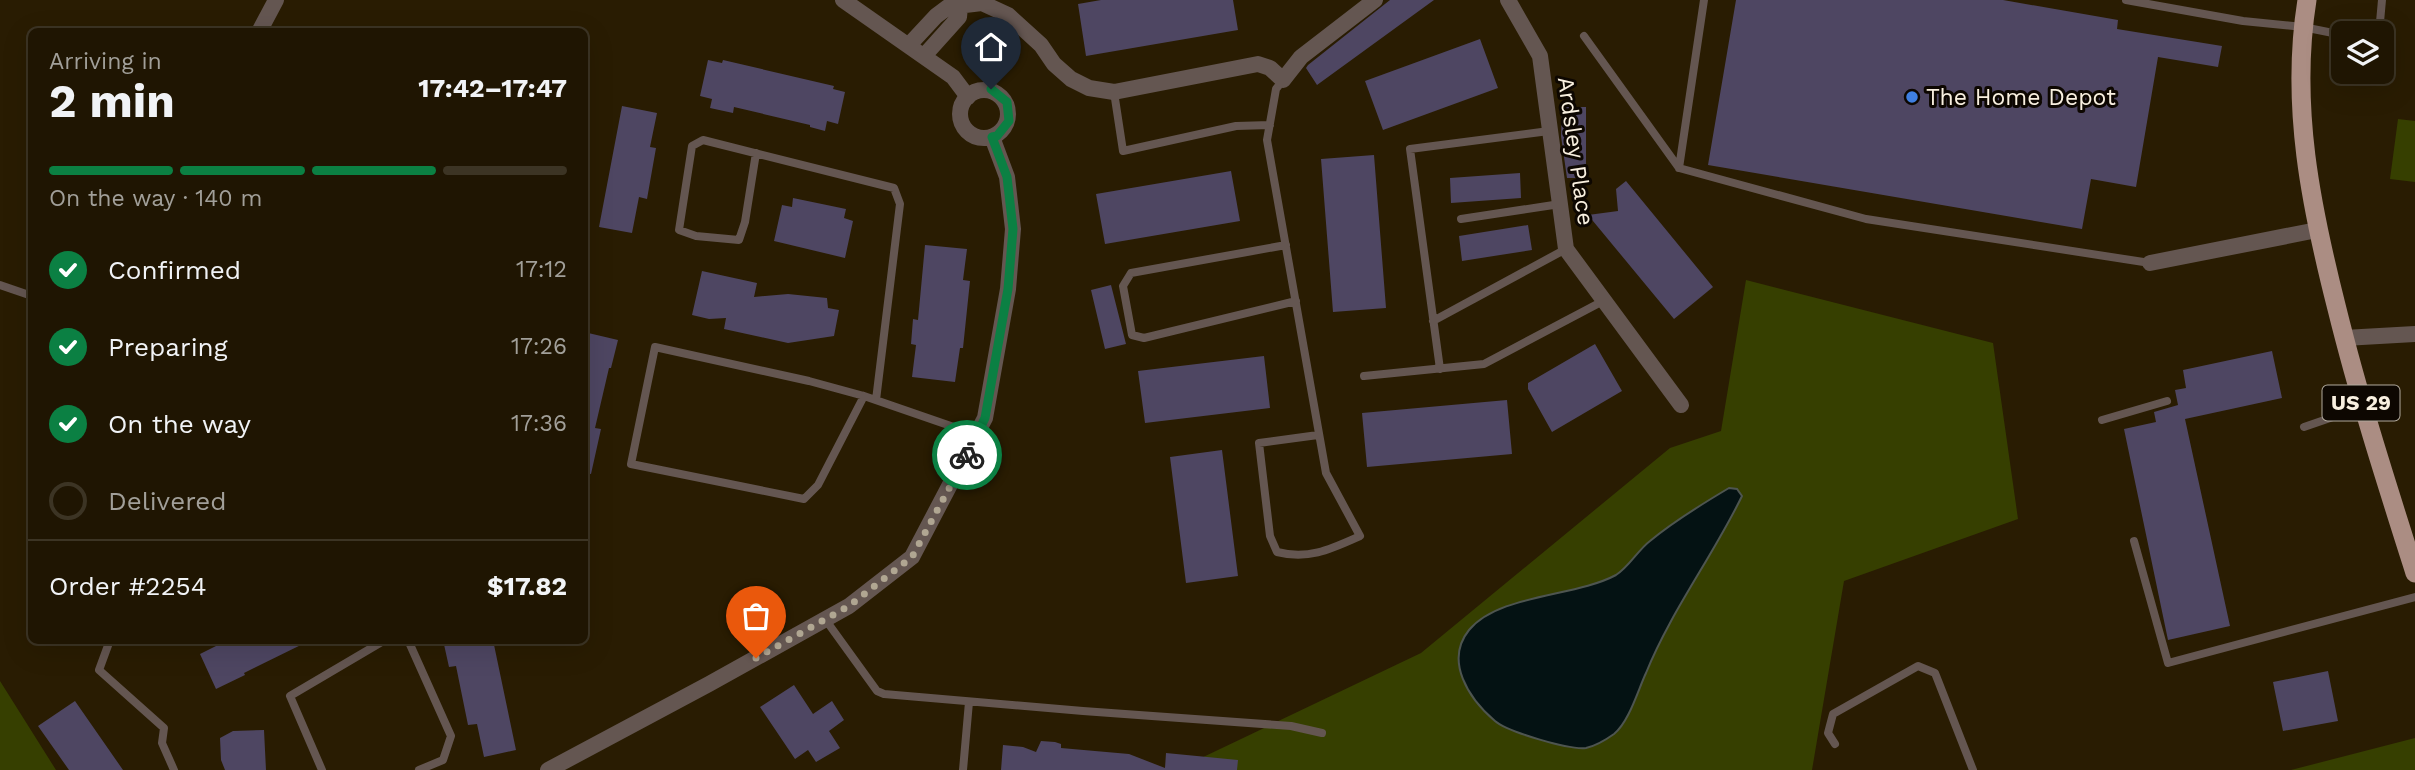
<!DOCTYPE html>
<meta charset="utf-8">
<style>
:root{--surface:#1f1502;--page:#2c2211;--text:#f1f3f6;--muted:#a19f99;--line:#3c3424;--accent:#0b8043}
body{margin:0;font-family:"Work Sans",sans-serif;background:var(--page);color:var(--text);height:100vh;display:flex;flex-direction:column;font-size:26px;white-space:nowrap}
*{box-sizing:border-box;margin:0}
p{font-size:23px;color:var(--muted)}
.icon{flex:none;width:38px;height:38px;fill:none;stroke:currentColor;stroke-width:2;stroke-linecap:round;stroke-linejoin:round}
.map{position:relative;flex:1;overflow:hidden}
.side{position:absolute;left:28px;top:28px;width:560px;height:616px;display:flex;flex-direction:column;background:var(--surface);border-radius:10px;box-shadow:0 7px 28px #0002,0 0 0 2px var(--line)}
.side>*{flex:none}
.controls{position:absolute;left:2331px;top:21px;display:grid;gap:14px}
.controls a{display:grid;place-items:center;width:63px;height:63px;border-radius:10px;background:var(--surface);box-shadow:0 7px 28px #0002,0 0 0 2px var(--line);font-size:35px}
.pin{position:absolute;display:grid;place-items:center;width:60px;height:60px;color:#fff;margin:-72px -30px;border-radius:50% 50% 50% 0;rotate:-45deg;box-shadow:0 0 7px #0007}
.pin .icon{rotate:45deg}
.courier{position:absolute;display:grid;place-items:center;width:70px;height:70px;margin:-35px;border:5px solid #0b8043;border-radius:50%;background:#fff;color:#222;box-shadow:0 2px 9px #0007}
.summary em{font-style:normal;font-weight:700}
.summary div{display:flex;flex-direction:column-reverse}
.summary{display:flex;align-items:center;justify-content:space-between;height:119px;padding:0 21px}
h1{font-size:46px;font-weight:700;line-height:52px}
.bar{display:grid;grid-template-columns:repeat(4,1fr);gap:10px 7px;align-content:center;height:84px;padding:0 21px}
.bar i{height:9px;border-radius:5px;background:var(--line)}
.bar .active{background:var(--accent)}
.bar p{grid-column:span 4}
.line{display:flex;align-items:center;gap:18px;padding:0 21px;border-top:2px solid var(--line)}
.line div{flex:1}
ol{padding:0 21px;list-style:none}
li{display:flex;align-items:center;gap:21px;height:77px}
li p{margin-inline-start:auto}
li .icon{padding:7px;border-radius:50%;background:var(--accent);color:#fff;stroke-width:4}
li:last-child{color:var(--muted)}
li i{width:38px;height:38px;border:4px solid var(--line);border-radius:50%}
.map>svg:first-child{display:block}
.green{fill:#363f00}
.water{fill:#041213;stroke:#4e5550;stroke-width:2}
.building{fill:#4e4662}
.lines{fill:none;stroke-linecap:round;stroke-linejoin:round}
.service{stroke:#645651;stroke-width:8}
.minor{stroke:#645651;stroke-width:16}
.primary{stroke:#ab8d83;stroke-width:19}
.done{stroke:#b0a692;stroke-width:7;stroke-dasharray:0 12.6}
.route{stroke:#0b8043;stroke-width:9}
.shop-dot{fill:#3f7fe0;stroke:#0d0701;stroke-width:2.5}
.labels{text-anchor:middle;stroke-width:6;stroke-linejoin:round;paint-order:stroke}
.shield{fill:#0d0701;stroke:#b2aa9d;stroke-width:2}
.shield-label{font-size:21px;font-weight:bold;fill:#f9f0e0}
.poi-label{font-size:23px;fill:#f9f0e0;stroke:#0d0701;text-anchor:start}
.street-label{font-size:23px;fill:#f9f0e0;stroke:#0d0701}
</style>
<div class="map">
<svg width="2415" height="770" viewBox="0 0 2415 770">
<rect width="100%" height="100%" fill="#291c02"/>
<!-- green -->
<path class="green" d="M2398,119l17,2v61l-25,-3z
M1746,280l247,63 25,176 -174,62 -32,189h-636l245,-117 249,-205 51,-17z
M0,681l56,89h-56z
M2415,738v32h-124z"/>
<!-- water -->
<path class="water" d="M1729,488l8,1 5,7c-29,60 -71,115 -96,177 -8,17 -17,49 -32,61 -7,5 -19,12 -28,14 -17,2 -78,-16 -91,-27 -26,-22 -51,-60 -26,-91 30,-36 106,-33 147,-55 13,-8 22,-25 34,-34 24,-20 52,-37 79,-53z"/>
<!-- building -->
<path class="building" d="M1101,0h132l5,30 -152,26 -8,-52z
M1390,0h44l-117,85 -11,-17 2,-3z
M1736,0h267l115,20 -1,9 105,17 -4,21 -60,-10 -22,130 -45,-8 -9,50 -374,-64z
M1480,39l18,49 -115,42 -18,-49z
M708,60l14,3 1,-3 111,26 -1,3 12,3 -7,32 -11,-3 -2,10 -15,-4v-2l-76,-18 -1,6 -23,-5 2,-9 -12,-3z
M622,106l35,7 -7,34 6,1 -9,51 -8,-2 -7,36 -33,-6z
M1562,107h24v71h-19l-6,-42z
M1374,155l12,153 -53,4 -12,-153z
M1231,171l9,50 -135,23 -9,-50z
M1520,173l1,25 -70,5 -1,-25z
M1626,181l87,106 -39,32 -86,-104 30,-4 -2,-22z
M793,198l53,11 -2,9 9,3 -8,37 -71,-17 8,-36 10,2z
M1528,225l4,25 -70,11 -3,-25z
M925,245l42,4 -4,31 7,1 -7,67h-3l-5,34 -43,-5 4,-32 -5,-1 2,-25 5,1z
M702,271l55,12 -3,14 34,-3 39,4 1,10 11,2 -5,26 -46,7 -64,-14 2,-11 -17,1 -17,-4z
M1111,285l15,59 -21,5 -14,-59z
M584,332l34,8 -7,28h-2l-14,60 6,1 -10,45 -7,-1z
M1595,344l27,47 -70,41 -24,-43v-6z
M2272,351l10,47 -97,21 45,207 -62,14 -44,-211 32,-7 -2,-10 24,-7 -3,-15 11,-2 -3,-18z
M1264,356l6,52 -125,15 -7,-52z
M1507,400l5,54 -145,13 -5,-54z
M1222,450l16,126 -52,7 -16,-126z
M228,640h83l-67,33 1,2 -29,14 -16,-35z
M443,640h50l23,110 -32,7 -7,-33 -9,1 -12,-59 -7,1z
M2328,671l10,50 -55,10 -10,-49z
M794,685l19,29 19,-13 12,19 -15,11 11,17 -24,14 -8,-12 -13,9 -35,-52z
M75,701l48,69h-54l-31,-44z
M264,730l2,40h-41l-4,-10 -1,-22 13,-7z
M1041,741l14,1 6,2v4l68,6 36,14 1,-15 72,7 -1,10h-236l2,-25 20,2 13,5z"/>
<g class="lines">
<!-- service -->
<path class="service" d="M2126,0l117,21 60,6 40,8
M2379,33l3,-33
M1584,36l95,132 187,51 284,44
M2382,39h10
M1283,80l-7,9 -9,51 59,333 34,63c-29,13 -51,24 -83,16l-7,-16 -11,-93 59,-8
M1114,92l9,59 113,-25 34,-1
M756,153l-11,69 -6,18 -43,-4 -17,-6 13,-84 11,-6 191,48 6,16 -24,196
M1679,168l25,-168
M1461,219l99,-15
M1286,245l-155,28 -8,13 9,49 12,3 152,-37
M0,285l32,11
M1433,321l133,-72
M1440,369l-30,-220 139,-18
M1364,376l120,-12 121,-64
M864,396l-46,89 -14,14 -173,-35 24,-117 154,34 55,15 113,39
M2102,420l65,-19
M2304,427l58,-20
M2134,541l34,122 247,-66
M825,619l52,72 7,3 199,17 208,15 31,7
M110,640l-11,30 65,58 -2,15 12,27
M408,640l43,96 -8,24 -24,10
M1835,744l-7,-11 5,-19 85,-48 17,7 38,97
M322,770l-32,-74 95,-56
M963,770l6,-68"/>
<!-- minor -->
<path class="minor" d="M843,0l110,77 15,20
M1508,0l32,56 26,193 115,156
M259,32l17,-32
M909,45l27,-29 12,-9 34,-4 26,12 33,30 13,19 17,15 18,9 25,4 144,-28 12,4 13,12 18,-23 74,-57
M924,56l35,-39 1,-10
M960 114a24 24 0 1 1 48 0a24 24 0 1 1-48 0Z
M2150,263l167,-33
M2344,338l71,-4
M548,770l161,-86 140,-78 63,-49 73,-139 23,-129 5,-60 -6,-52 -15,-40"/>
<!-- primary -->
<path class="primary" d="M2307,0c-17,105 4,207 30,309 22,89 50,176 78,264"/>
</g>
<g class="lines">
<!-- done -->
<path class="done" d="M756,658l93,-52 63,-49 55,-102"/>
<!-- route -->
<path class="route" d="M967,455l18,-37 23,-129 5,-60 -6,-52 -15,-40 5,-1 12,-15 -2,-19 -16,-13"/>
</g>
<!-- markers -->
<circle class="shop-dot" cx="1912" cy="97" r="7"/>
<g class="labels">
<!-- shield labels -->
<rect class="shield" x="2322.5" y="385.5" width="77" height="35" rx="5"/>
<g class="shield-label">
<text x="2361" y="410">US 29</text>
</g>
<!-- poi labels -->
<g class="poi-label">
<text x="1926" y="105">The Home Depot</text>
</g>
<!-- street labels -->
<g class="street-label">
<text transform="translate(1576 151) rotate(82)" y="8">Ardsley Place</text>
</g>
</g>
</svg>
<div class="controls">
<a><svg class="icon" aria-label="layers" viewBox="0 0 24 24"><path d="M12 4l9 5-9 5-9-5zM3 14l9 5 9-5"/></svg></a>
</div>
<div class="pin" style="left:756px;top:658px;background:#ea580c"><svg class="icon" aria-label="bag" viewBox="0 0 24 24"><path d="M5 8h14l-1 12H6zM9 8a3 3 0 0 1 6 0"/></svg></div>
<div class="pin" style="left:991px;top:89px;background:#1f2937"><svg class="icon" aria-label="home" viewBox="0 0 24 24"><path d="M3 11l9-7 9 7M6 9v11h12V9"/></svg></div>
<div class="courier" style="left:967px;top:455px"><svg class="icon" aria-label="bike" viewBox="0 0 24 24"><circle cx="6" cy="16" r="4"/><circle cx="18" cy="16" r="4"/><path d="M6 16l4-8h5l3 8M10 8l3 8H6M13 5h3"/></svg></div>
<section class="side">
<div class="summary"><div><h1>2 min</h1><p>Arriving in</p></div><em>17:42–17:47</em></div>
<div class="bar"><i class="active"></i><i class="active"></i><i class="active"></i><i></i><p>On the way · 140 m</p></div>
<ol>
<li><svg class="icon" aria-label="check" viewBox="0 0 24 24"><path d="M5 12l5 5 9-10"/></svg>Confirmed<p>17:12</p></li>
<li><svg class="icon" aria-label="check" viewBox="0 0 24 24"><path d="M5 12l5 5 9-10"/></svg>Preparing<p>17:26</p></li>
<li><svg class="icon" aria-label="check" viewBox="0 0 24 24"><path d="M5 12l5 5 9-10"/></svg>On the way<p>17:36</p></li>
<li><i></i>Delivered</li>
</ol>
<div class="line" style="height:91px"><div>Order #2254</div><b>$17.82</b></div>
</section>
</div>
